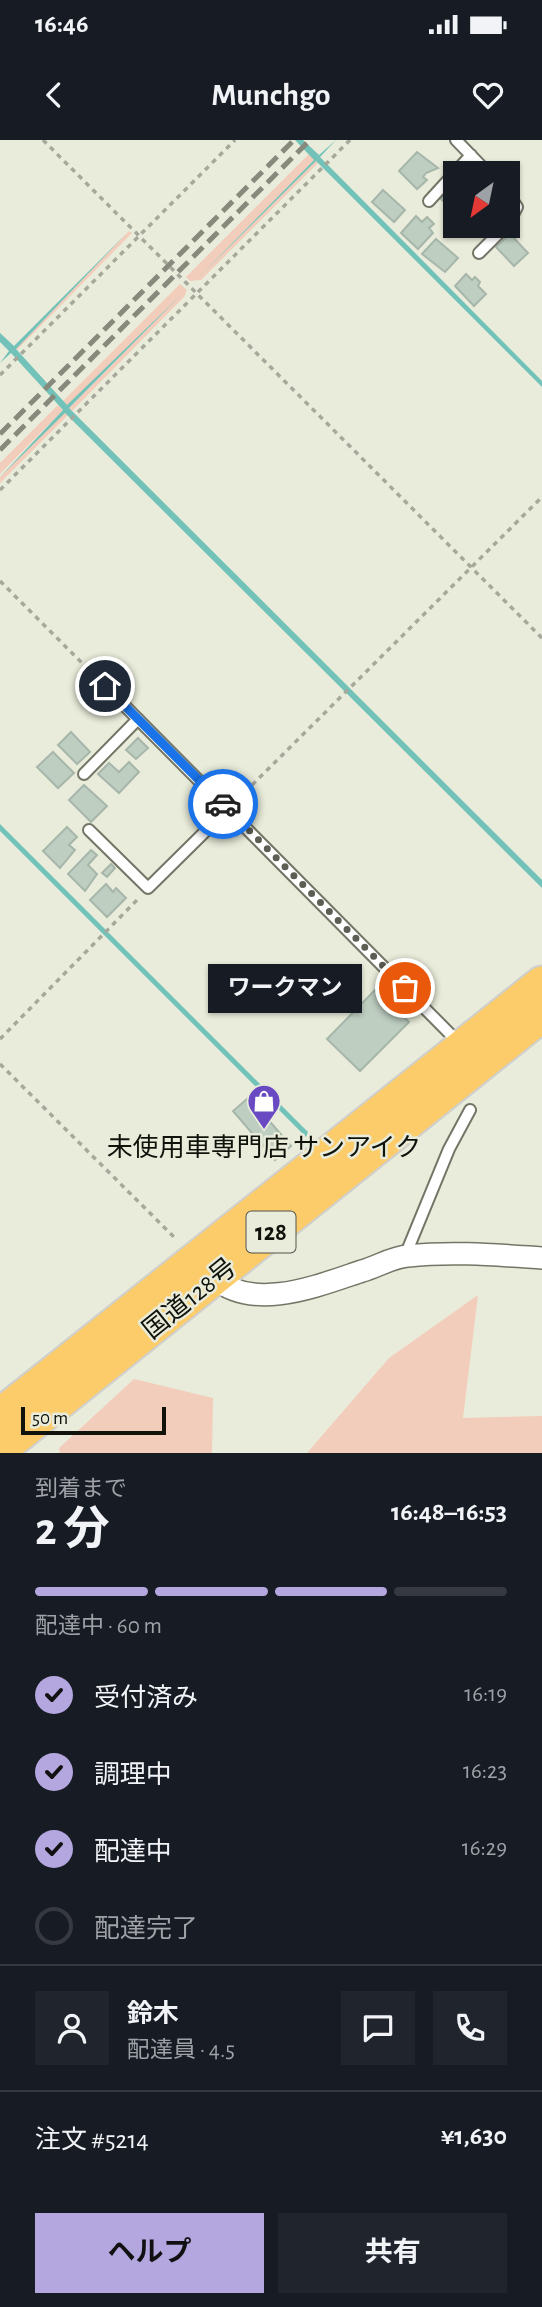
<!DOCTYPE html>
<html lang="ja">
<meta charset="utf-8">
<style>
:root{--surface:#171b24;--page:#20242c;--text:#f1f3f6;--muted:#9ea1a6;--line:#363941;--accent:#b4a7df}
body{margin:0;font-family:"Alegreya Sans","Noto Sans JP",sans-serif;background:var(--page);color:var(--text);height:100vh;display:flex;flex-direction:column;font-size:26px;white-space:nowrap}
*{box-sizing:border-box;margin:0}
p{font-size:23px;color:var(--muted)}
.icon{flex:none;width:38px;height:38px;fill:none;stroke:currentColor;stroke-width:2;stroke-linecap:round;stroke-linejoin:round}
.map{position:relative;height:1313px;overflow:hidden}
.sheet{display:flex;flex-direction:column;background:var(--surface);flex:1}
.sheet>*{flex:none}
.needle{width:46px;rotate:213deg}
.fabs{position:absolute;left:443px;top:21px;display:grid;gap:14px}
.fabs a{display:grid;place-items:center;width:77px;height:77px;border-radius:0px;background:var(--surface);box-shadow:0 2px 5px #0004;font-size:35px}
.scale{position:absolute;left:21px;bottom:18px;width:145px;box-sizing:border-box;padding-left:7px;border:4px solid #10120c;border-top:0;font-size:19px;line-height:24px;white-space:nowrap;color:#10120c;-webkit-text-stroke:5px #e9ecda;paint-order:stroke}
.pin{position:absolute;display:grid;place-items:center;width:60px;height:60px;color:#fff;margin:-30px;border:4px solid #fff;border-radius:50%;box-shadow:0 2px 7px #0007}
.courier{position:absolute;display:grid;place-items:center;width:70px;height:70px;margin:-35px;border:5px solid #1a73e8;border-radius:50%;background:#fff;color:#222;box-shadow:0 2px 9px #0007}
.bubble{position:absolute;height:49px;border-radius:0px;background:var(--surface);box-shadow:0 2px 5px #0004;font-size:23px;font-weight:700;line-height:49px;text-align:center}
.head em{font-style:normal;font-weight:700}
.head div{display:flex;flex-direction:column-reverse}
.head{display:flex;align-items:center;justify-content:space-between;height:119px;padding:0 35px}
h1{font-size:46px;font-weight:700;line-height:52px}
.bar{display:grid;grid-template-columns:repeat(4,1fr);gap:10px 7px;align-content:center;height:84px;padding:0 35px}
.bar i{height:9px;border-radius:5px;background:var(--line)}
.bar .current{background:var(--accent)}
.bar p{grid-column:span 4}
.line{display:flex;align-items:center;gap:18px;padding:0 35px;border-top:2px solid var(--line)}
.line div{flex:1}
.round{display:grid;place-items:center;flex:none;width:74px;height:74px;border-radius:0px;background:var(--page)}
ol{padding:0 35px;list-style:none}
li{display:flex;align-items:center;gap:21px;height:77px}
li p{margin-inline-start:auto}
li .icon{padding:7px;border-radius:50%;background:var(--accent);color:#111;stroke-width:4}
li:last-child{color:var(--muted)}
li i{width:38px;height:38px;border:4px solid var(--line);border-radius:50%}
.action{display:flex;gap:14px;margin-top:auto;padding:14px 35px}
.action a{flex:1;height:80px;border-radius:0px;background:var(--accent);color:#111;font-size:28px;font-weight:700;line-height:80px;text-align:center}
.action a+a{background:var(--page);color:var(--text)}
.status{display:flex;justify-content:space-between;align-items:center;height:49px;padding:0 35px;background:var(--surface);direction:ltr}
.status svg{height:19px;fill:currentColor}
header{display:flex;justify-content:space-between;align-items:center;height:91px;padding:0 35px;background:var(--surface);font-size:32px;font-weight:700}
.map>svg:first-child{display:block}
.green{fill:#f3cdbb}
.water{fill:#72c2b9}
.building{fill:#becec1;stroke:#a7b6aa;stroke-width:2}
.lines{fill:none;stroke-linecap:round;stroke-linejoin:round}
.service-casing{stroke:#737666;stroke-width:14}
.minor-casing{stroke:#737666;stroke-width:24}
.trunk-casing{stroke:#cfd0ce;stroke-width:37}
.path{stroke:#a5a89a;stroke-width:3.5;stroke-dasharray:5 5;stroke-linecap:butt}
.service{stroke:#fff;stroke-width:10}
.minor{stroke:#fff;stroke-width:21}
.trunk{stroke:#fccc6a;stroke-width:33}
.rail{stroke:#87897d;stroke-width:5;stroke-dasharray:14 7;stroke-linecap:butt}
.done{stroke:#5c5e54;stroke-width:7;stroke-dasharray:0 12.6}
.route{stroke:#1a73e8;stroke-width:9}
.labels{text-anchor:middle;stroke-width:5;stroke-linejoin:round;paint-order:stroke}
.shield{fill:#e9ecda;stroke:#51534a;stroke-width:2}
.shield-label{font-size:24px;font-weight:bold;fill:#10120c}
.poi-label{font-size:26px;fill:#10120c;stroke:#e9ecda}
.street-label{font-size:26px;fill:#10120c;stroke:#e9ecda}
</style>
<div class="status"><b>16:46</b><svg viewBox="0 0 49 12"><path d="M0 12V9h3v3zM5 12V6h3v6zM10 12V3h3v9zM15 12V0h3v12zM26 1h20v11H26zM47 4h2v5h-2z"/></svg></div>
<header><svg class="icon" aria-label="back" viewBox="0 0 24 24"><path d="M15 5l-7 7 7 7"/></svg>Munchgo<svg class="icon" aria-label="heart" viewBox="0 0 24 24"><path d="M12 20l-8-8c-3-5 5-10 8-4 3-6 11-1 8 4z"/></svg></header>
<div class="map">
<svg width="542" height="1313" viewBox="0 0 542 1313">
<rect width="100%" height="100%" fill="#e9ecda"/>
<!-- green -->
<path class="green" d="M309,14l6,5 -116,118 117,-116 2,2 -117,117 -11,1 -4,-4z
M129,91l3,2 -115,117 -2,-2z
M180,144l7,6 -3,7 -112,114 -3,-3 112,-113 -110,107 -4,4 -4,-5z
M58,265l5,5 -63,64v-11z
M65,272l3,3 -68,68v-6z
M478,1155l-15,123 79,-2v37h-235l82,-95z
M134,1239l79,19 -1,55h-152l-1,-5z"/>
<!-- water -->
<path class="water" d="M295,0h8l16,15 17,-15 -16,17 222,224v6l-226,-226 -117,116 115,-117z
M126,94l-110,115 51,56 115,-111 -113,114 473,472v8l-477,-475 -65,64 63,-67 -52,-57 -11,10 9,-12 -9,-9v-9l14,13z
M0,684l308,308 -2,5 -306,-306z"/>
<!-- building -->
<path class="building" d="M417,12l21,16 -12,5 -3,4 4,3 -10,9 -18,-18z
M383,50l22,20 -11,12 -22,-20z
M447,52l8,6v15l-14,-14z
M416,76l6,6 5,-5 7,7 -5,4 4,5 -15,16 -17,-16z
M510,94l18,19 -14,13 -18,-19z
M436,99l22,19 -13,14 -23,-18z
M466,134l6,6 3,-3 5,5 -2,4 8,8 -12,12 -19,-20z
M71,592l19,20 -13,12 -19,-19z
M138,598l10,10 -12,11 -10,-9z
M53,612l21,21 -16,15 -21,-21z
M129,622l10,10 -20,21 -21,-19 11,-11 10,9z
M84,645l23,21 -16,16 -22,-22z
M67,687l10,10 -8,8 6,5 -15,18 -17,-17z
M91,710l6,5 -9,10 9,9 -12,17 -17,-17z
M111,724l4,4 -8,9 -5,-4z
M106,744l7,8 3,-4 10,10 -19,19 -17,-17z
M376,849l33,33 -49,49 -33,-32z
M254,953l16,19 -5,4 26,30 -16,14 -42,-49z"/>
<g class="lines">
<defs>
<path id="service" d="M456,0l32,33
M508,54l9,13 -9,17
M429,61l42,-46
M479,113l27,-27
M105,546l356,359
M84,634l54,-55
M89,690l59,58 80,-79
M405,1116l44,-107 21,-39"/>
<path id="minor" d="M214,1138c40,34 103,8 148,-7 15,-4 30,-14 46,-15 44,-5 89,-1 134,2"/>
<path id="trunk" d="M0,1275l542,-432
M0,1310l542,-435"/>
</defs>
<!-- service casing -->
<use href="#service" class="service-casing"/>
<!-- minor casing -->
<use href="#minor" class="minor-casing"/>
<!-- trunk casing -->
<use href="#trunk" class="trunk-casing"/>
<!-- path -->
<path class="path" d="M43,0l499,498
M0,235l235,-235
M0,350l350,-350
M0,441l95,95
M238,659l304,-302
M0,899l140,-142
M0,924l177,176"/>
<!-- service -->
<use href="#service" class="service"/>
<!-- minor -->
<use href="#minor" class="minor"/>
<!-- trunk -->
<use href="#trunk" class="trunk"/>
<!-- rail -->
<path class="rail" d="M0,294l294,-294
M0,310l310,-310"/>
</g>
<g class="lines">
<!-- done -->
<path class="done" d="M223,664l182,184"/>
<!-- route -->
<path class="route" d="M105,546l118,118"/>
</g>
<!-- icons -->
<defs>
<symbol id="shop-pin" viewBox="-11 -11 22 30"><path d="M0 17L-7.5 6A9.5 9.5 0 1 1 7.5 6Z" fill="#694ac3" stroke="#e9ecda"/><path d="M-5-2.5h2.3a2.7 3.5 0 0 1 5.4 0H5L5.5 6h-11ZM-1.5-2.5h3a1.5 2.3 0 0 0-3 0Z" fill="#fff"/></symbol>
</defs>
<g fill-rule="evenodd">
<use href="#shop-pin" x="245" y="942" width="38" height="52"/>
</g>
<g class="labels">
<!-- shield labels -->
<rect class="shield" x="246.5" y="1071.5" width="49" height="41" rx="5"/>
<g class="shield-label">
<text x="271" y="1100">128</text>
</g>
<!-- poi labels -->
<g class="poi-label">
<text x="264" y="1016">未使用車専門店 サンアイク</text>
</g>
<!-- street labels -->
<g class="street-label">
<text transform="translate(189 1158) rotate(-39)" y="9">国道128号</text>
</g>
</g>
</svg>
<div class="fabs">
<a><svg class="needle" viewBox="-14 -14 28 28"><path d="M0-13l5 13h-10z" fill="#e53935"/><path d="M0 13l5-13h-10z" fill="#9ea1a6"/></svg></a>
</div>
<div class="scale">50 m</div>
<div class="pin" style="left:405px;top:848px;background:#ea580c"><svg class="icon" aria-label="bag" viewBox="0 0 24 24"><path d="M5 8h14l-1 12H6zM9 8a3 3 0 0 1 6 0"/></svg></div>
<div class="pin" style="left:105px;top:546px;background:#1f2937"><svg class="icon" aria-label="home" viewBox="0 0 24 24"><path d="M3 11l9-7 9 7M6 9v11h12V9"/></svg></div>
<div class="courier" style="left:223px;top:664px"><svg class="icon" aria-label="car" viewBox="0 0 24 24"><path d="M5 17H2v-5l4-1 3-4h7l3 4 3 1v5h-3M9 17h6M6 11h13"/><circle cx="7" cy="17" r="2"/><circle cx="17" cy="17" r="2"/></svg></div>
<div class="bubble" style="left:208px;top:824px;width:154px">ワークマン</div>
</div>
<section class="sheet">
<div class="head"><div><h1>2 分</h1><p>到着まで</p></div><em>16:48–16:53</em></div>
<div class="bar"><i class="current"></i><i class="current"></i><i class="current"></i><i></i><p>配達中 · 60 m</p></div>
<ol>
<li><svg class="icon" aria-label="check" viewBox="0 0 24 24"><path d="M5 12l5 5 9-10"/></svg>受付済み<p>16:19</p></li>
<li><svg class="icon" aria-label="check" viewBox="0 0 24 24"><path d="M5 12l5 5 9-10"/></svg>調理中<p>16:23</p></li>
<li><svg class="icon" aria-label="check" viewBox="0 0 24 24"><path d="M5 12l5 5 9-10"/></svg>配達中<p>16:29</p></li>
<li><i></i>配達完了</li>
</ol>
<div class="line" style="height:126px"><a class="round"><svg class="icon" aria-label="person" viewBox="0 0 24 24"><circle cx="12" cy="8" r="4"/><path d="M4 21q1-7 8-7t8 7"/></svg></a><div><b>鈴木</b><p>配達員 · 4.5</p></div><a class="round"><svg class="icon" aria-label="chat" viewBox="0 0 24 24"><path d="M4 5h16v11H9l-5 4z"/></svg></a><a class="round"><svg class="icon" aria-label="phone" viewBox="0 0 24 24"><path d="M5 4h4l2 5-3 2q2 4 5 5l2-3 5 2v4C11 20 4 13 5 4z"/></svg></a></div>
<div class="line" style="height:91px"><div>注文 #5214</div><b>¥1,630</b></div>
<div class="action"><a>ヘルプ</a><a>共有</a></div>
</section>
